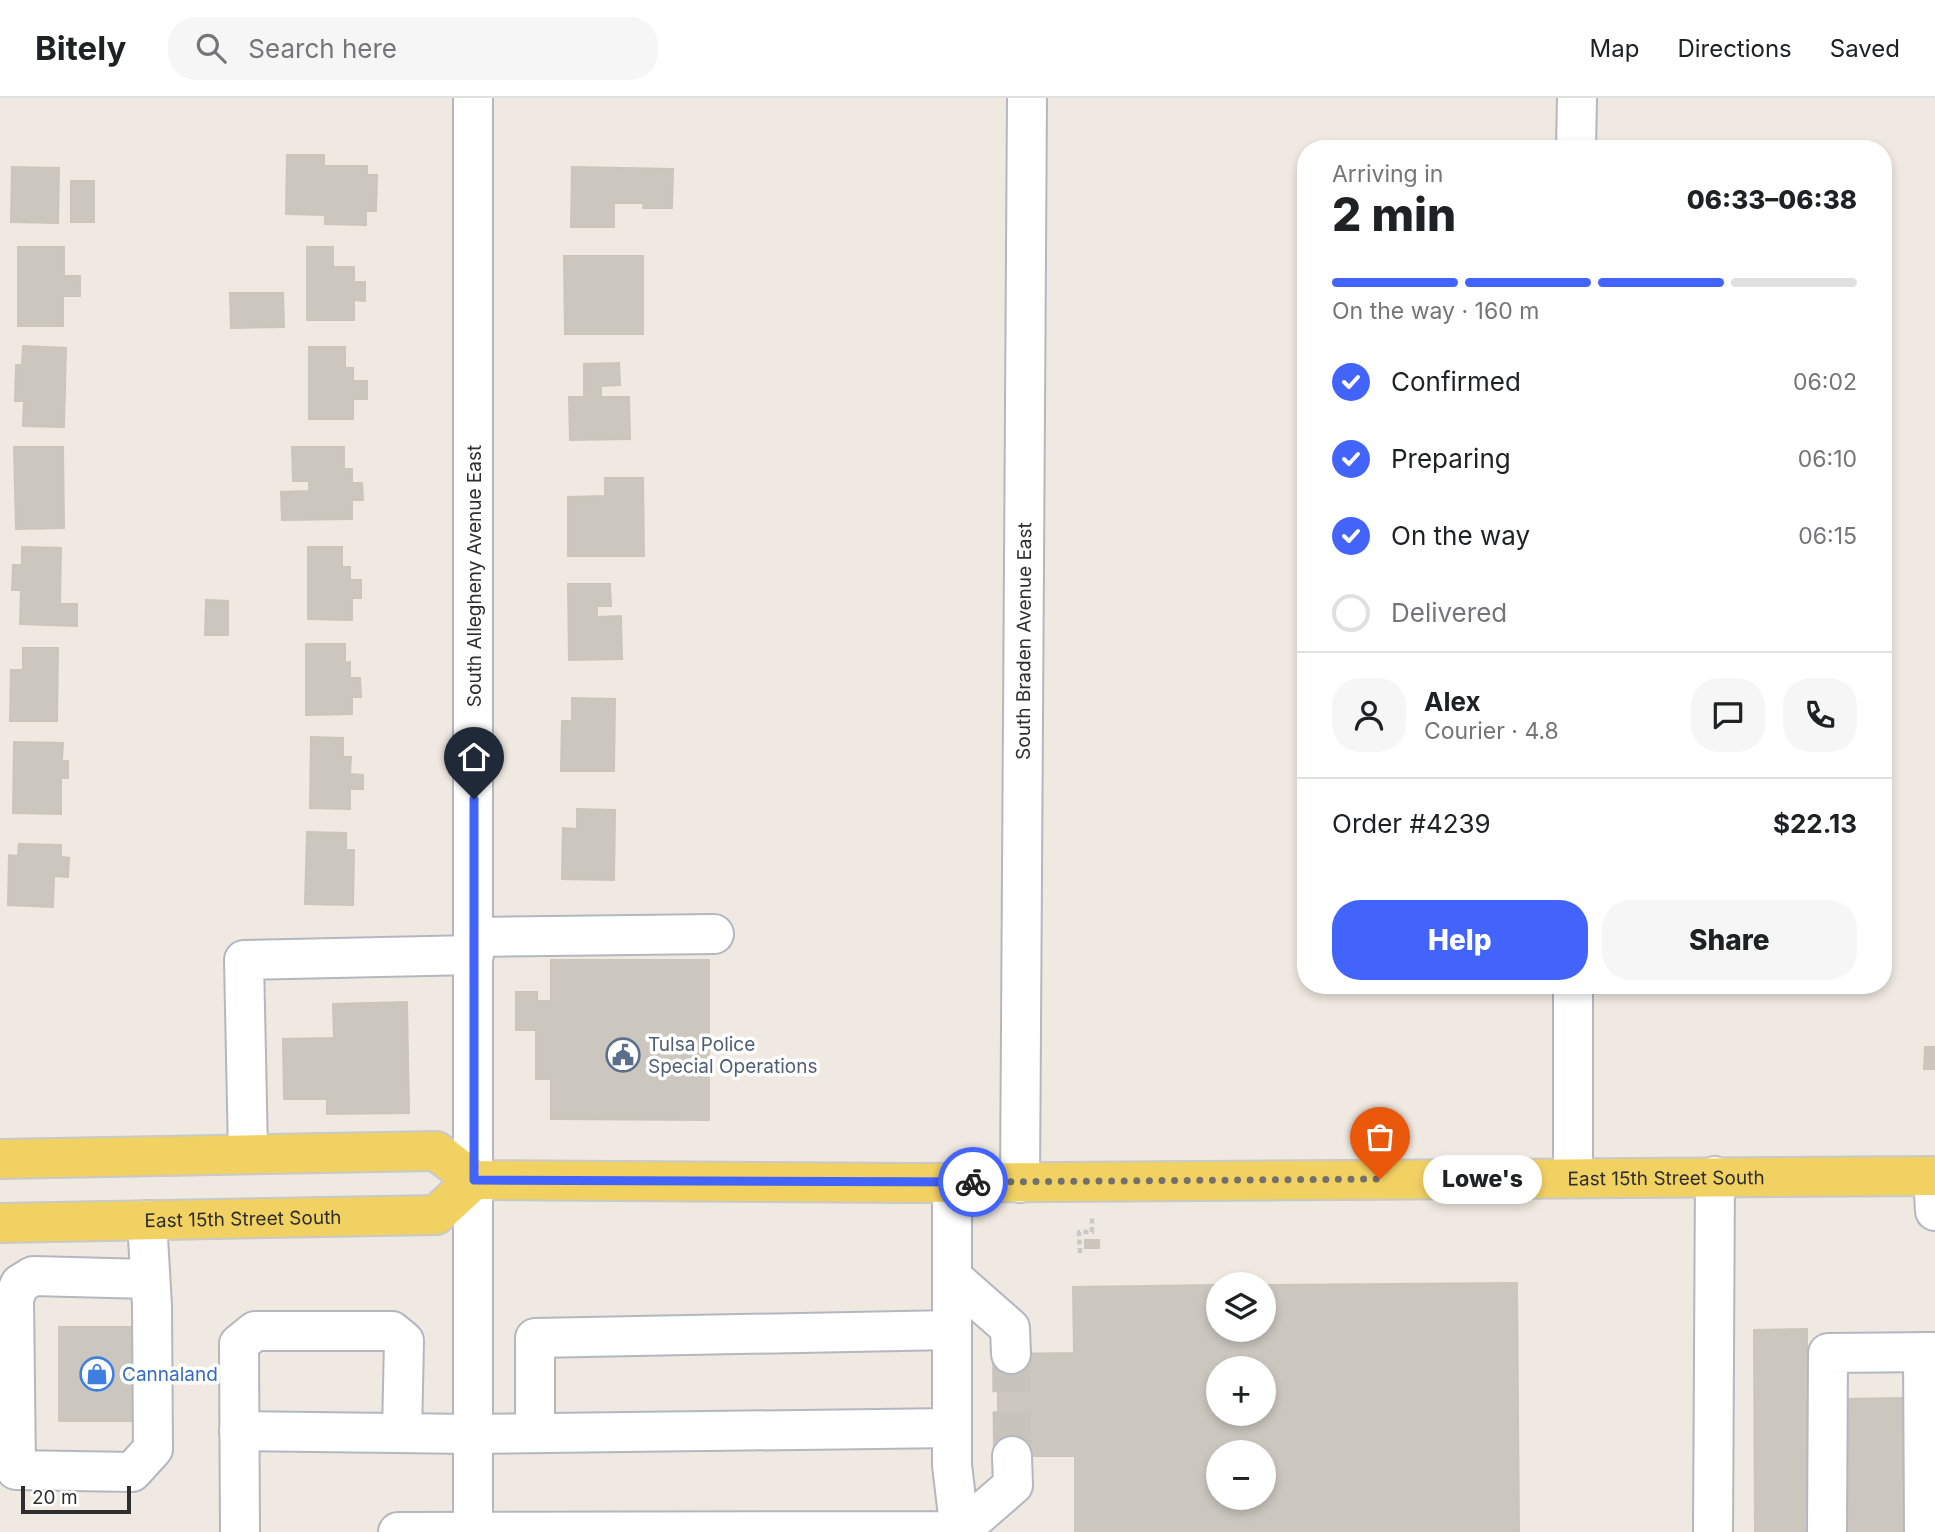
<!DOCTYPE html>
<meta charset="utf-8">
<style>
:root{--surface:#fff;--page:#f6f6f6;--text:#202124;--muted:#757577;--line:#e0e0e0;--accent:#4264fb}
body{margin:0;font-family:Inter,sans-serif;background:var(--page);color:var(--text);height:100vh;display:flex;flex-direction:column;font-size:26px;white-space:nowrap}
*{box-sizing:border-box;margin:0}
p{font-size:23px;color:var(--muted)}
.icon{flex:none;width:38px;height:38px;fill:none;stroke:currentColor;stroke-width:2;stroke-linecap:round;stroke-linejoin:round}
.map{position:relative;flex:1;overflow:hidden}
.panel{position:absolute;left:1297px;top:42px;width:595px;height:854px;display:flex;flex-direction:column;background:var(--surface);border-radius:28px;box-shadow:0 4px 10px #0003}
.panel>*{flex:none}
.tools{position:absolute;left:1206px;top:1174px;display:grid;gap:14px}
.tools a{display:grid;place-items:center;width:70px;height:70px;border-radius:50%;background:var(--surface);box-shadow:0 4px 10px #0003;font-size:35px}
.scale{position:absolute;left:21px;bottom:18px;width:110px;box-sizing:border-box;padding-left:7px;border:4px solid #2e2e2e;border-top:0;font-size:19px;line-height:24px;white-space:nowrap;color:#2e2e2e;-webkit-text-stroke:5px #fff;paint-order:stroke}
.pin{position:absolute;display:grid;place-items:center;width:60px;height:60px;color:#fff;margin:-72px -30px;border-radius:50% 50% 50% 0;rotate:-45deg;box-shadow:0 0 7px #0007}
.pin .icon{rotate:45deg}
.courier{position:absolute;display:grid;place-items:center;width:70px;height:70px;margin:-35px;border:5px solid #4264fb;border-radius:50%;background:#fff;color:#222;box-shadow:0 2px 9px #0007}
.bubble{position:absolute;height:49px;border-radius:24px;background:var(--surface);box-shadow:0 4px 10px #0003;font-size:23px;font-weight:800;line-height:49px;text-align:center}
.headline em{font-style:normal;font-weight:800}
.headline div{display:flex;flex-direction:column-reverse}
.headline{display:flex;align-items:center;justify-content:space-between;height:119px;padding:0 35px}
h1{font-size:46px;font-weight:800;line-height:52px}
.bar{display:grid;grid-template-columns:repeat(4,1fr);gap:10px 7px;align-content:center;height:84px;padding:0 35px}
.bar i{height:9px;border-radius:5px;background:var(--line)}
.bar .active{background:var(--accent)}
.bar p{grid-column:span 4}
.line{display:flex;align-items:center;gap:18px;padding:0 35px;border-top:2px solid var(--line)}
.line div{flex:1}
.round{display:grid;place-items:center;flex:none;width:74px;height:74px;border-radius:28px;background:var(--page)}
ol{padding:0 35px;list-style:none}
li{display:flex;align-items:center;gap:21px;height:77px}
li p{margin-inline-start:auto}
li .icon{padding:7px;border-radius:50%;background:var(--accent);color:#fff;stroke-width:4}
li:last-child{color:var(--muted)}
li i{width:38px;height:38px;border:4px solid var(--line);border-radius:50%}
.cta{display:flex;gap:14px;margin-top:auto;padding:14px 35px}
.cta a{flex:1;height:80px;border-radius:28px;background:var(--accent);color:#fff;font-size:28px;font-weight:800;line-height:80px;text-align:center}
.cta a+a{background:var(--page);color:var(--text)}
header{display:flex;align-items:center;gap:42px;box-sizing:border-box;height:98px;padding:0 35px;background:var(--surface);border-bottom:2px solid var(--line)}
header strong{font-size:33px}
nav{display:flex;gap:38px;margin-inline-start:auto;font-size:24px}
.search{width:490px;height:63px;background:var(--page);display:flex;align-items:center;gap:18px;box-sizing:border-box;padding:0 24px;border-radius:28px;color:var(--muted);font-size:26px}
.map>svg:first-child{display:block}
.building{fill:#cbc7bf;stroke:#cbc5ba;stroke-width:2;fill-rule:evenodd}
.lines{fill:none;stroke-linecap:round;stroke-linejoin:round}
.minor-tunnel{stroke:#c8c4bd;stroke-width:38;stroke-dasharray:38 19;stroke-linecap:butt}
.minor-casing{stroke:#b4b7c1;stroke-width:42}
.major-casing{stroke:#c9c9c9;stroke-width:42}
.path{stroke:#c9c9c9;stroke-width:4.5;stroke-dasharray:5 3.5;stroke-linecap:butt}
.minor{stroke:#fff;stroke-width:38}
.major{stroke:#f2d163;stroke-width:38}
.done{stroke:#726f6d;stroke-width:7;stroke-dasharray:0 12.6}
.route{stroke:#4264fb;stroke-width:9}
.labels{text-anchor:middle;stroke-width:7;stroke-linejoin:round;paint-order:stroke}
.street-label{font-size:19px;fill:#2e2e2e;stroke:#fff}
.service-label{font-size:19px;fill:#4e5e75;stroke:#fff;text-anchor:start}
.shop-label{font-size:19px;fill:#366cbe;stroke:#fff;text-anchor:start}
</style>
<header>
<strong>Bitely</strong>
<div class="search"><svg class="icon" aria-label="search" viewBox="0 0 24 24"><circle cx="10" cy="10" r="6"/><path d="M15 15l6 6"/></svg>Search here</div>
<nav><a>Map</a><a>Directions</a><a>Saved</a></nav>
</header>
<div class="map">
<svg width="1935" height="1434" viewBox="0 0 1935 1434">
<rect width="100%" height="100%" fill="#efe9e1"/>
<!-- building -->
<path class="building" d="M287,57h37v11h43v9h10l-1,36h-10v14l-41,-1v-9l-39,-1z
M12,69l47,1 -1,55 -47,-1z
M572,69l101,2 -1,39h-29l1,-5h-30v24h-43z
M71,83h23v41h-23z
M18,149h46v29h16v20h-17v30h-45z
M307,149h26v20h21v15h11v19l-11,-1v20h-47z
M564,158h79v78h-78z
M230,195h53l1,34 -53,1z
M23,248l43,2 -2,79 -41,-1 1,-25h-9l1,-36h6z
M309,249h36v21h8v13h14v18h-14v20h-44z
M619,265l1,22 -19,1v11h28l1,42 -60,1 -1,-43h15v-33z
M14,349h49l1,81 -48,1z
M292,349h52v22h8v14h10l1,17h-11v19l-70,1 -1,-28 28,-1v-10h-16z
M605,380h38l1,78h-76v-59l37,-1z
M22,449l39,1 -1,56h17v22l-57,-2 1,-34h-9l1,-25h9z
M308,449h34v20h8v13h11v18h-9v22l-44,-1z
M568,486h42l1,22h-14v11l24,-1 1,43 -53,1z
M206,502l22,1v34h-23z
M306,546h39v19l5,-1v16h10l1,19h-9v17l-46,1z
M23,550h35l-1,73h-47l1,-51h12z
M572,600l43,1 -1,72h-53l1,-50h10z
M311,639l32,1v19h8l-1,17 13,1v14h-13v20l-40,-1z
M14,644l49,1 -1,18h6v17h-7v36l-48,-1z
M577,711l38,1 -1,70 -52,-1 1,-51 14,1z
M307,734l39,1v17h8l-1,55 -48,-1z
M19,746l42,1v12l8,1 -1,19 -14,-1 -1,31 -45,-2 1,-50 9,1z
M551,862h158v160l-158,-1v-40h-15v-49h-20v-38h21v9h14z
M407,904l2,111 -82,1v-15h-43l-1,-60 51,-1 -1,-34z
M1925,949h10v22h-11z
M1085,1142h14v8h-14z
M1517,1185l2,249h-444v-76h-77v-102l76,-1 -1,-66 145,-2v45h46v-45zM1218,1270h46v46h-46zM1218,1354h46v46h-46z
M59,1229h76v94h-76z
M1807,1231v203h-52l-1,-202z
M1903,1300l1,134h-59l-1,-133z"/>
<g class="lines">
<!-- minor-tunnel -->
<path class="minor-tunnel" d="M1011,1256l1,102"/>
<defs>
<g id="minor">
<path d="M1576,51l1,-51"/>
<path d="M474,839l240,-3"/>
<path d="M248,1055l-4,-193 230,-5"/>
<path d="M1933,1078l2,35"/>
<path d="M1573,1080v-193"/>
<path d="M952,1085v282l8,67"/>
<path id="s1" d="M1020,1085l7,-1085"/>
<path d="M147,1122l5,86 1,143 -21,23 -116,-2 -2,-172 6,-14 13,-8 115,3"/>
<path d="M952,1179l58,51 1,26"/>
<path d="M1923,1254l1,180"/>
<path d="M239,1333l234,3 479,-6"/>
<path d="M535,1335v-95l417,-8"/>
<path d="M240,1434l-1,-188 16,-13h137l12,10 -2,92"/>
<path d="M398,1434l562,-1 53,-46 -1,-29"/>
<path d="M473,1434v-1434"/>
<path d="M1713,1434l2,-356"/>
<path d="M1827,1434l1,-179 107,-1"/>
</g>
<g id="major">
<path id="s2" d="M0,1061l436,-8 38,29 438,3 1023,-7"/>
<path id="s3" d="M0,1125l436,-8 38,-35"/>
</g>
</defs>
<!-- minor casing -->
<use href="#minor" class="minor-casing"/>
<!-- major casing -->
<use href="#major" class="major-casing"/>
<!-- path -->
<path class="path" d="M1080,1155l-1,-21h13v-14"/>
<!-- minor -->
<use href="#minor" class="minor"/>
<!-- major -->
<use href="#major" class="major"/>
</g>
<g class="lines">
<!-- done -->
<path class="done" d="M973,1084l407,-3"/>
<!-- route -->
<path class="route" d="M474,701v381l499,2"/>
</g>
<!-- icons -->
<defs>
<symbol id="civic-ring" viewBox="-11 -11 22 22"><circle r="9.5" fill="#fff" stroke="#5c6f8a" stroke-width="1.5"/><path d="M-.6-6.5H3V-4.5H.6V-3L4-1V1h2V6H-6V1h2V-1L-.6-3ZM-1.2 2.5V6h2.4V2.5Z" fill="#5c6f8a"/></symbol>
<symbol id="shop-ring" viewBox="-11 -11 22 22"><circle r="9.5" fill="#fff" stroke="#3f7fe0" stroke-width="1.5"/><path d="M-5-2.5h2.3a2.7 3.5 0 0 1 5.4 0H5L5.5 6h-11ZM-1.5-2.5h3a1.5 2.3 0 0 0-3 0Z" fill="#3f7fe0"/></symbol>
</defs>
<g fill-rule="evenodd">
<use href="#civic-ring" x="604" y="938" width="38" height="38"/>
<use href="#shop-ring" x="78" y="1257" width="38" height="38"/>
</g>
<g class="labels">
<!-- street labels -->
<g class="street-label">
<text transform="translate(474 478) rotate(-90)" y="7">South Allegheny Avenue East</text>
<text dy="7" stroke="none"><textPath href="#s1" startOffset="542">South Braden Avenue East</textPath></text>
<text dy="7" stroke="none"><textPath href="#s2" startOffset="1676">East 15th Street South</textPath></text>
<text dy="7" stroke="none"><textPath href="#s3" startOffset="243">East 15th Street South</textPath></text>
</g>
<!-- service labels -->
<g class="service-label">
<text x="648" y="953">Tulsa Police<tspan x="648" dy="22">Special Operations</tspan></text>
</g>
<!-- shop labels -->
<g class="shop-label">
<text x="122" y="1283">Cannaland</text>
</g>
</g>
</svg>
<div class="tools">
<a><svg class="icon" aria-label="layers" viewBox="0 0 24 24"><path d="M12 4l9 5-9 5-9-5zM3 14l9 5 9-5"/></svg></a>
<a>+</a>
<a>−</a>
</div>
<div class="scale">20 m</div>
<div class="pin" style="left:1380px;top:1081px;background:#ea580c"><svg class="icon" aria-label="bag" viewBox="0 0 24 24"><path d="M5 8h14l-1 12H6zM9 8a3 3 0 0 1 6 0"/></svg></div>
<div class="pin" style="left:474px;top:701px;background:#1f2937"><svg class="icon" aria-label="home" viewBox="0 0 24 24"><path d="M3 11l9-7 9 7M6 9v11h12V9"/></svg></div>
<div class="courier" style="left:973px;top:1084px"><svg class="icon" aria-label="bike" viewBox="0 0 24 24"><circle cx="6" cy="16" r="4"/><circle cx="18" cy="16" r="4"/><path d="M6 16l4-8h5l3 8M10 8l3 8H6M13 5h3"/></svg></div>
<div class="bubble" style="left:1423px;top:1057px;width:119px">Lowe's</div>
<section class="panel">
<div class="headline"><div><h1>2 min</h1><p>Arriving in</p></div><em>06:33–06:38</em></div>
<div class="bar"><i class="active"></i><i class="active"></i><i class="active"></i><i></i><p>On the way · 160 m</p></div>
<ol>
<li><svg class="icon" aria-label="check" viewBox="0 0 24 24"><path d="M5 12l5 5 9-10"/></svg>Confirmed<p>06:02</p></li>
<li><svg class="icon" aria-label="check" viewBox="0 0 24 24"><path d="M5 12l5 5 9-10"/></svg>Preparing<p>06:10</p></li>
<li><svg class="icon" aria-label="check" viewBox="0 0 24 24"><path d="M5 12l5 5 9-10"/></svg>On the way<p>06:15</p></li>
<li><i></i>Delivered</li>
</ol>
<div class="line" style="height:126px"><a class="round"><svg class="icon" aria-label="person" viewBox="0 0 24 24"><circle cx="12" cy="8" r="4"/><path d="M4 21q1-7 8-7t8 7"/></svg></a><div><b>Alex</b><p>Courier · 4.8</p></div><a class="round"><svg class="icon" aria-label="chat" viewBox="0 0 24 24"><path d="M4 5h16v11H9l-5 4z"/></svg></a><a class="round"><svg class="icon" aria-label="phone" viewBox="0 0 24 24"><path d="M5 4h4l2 5-3 2q2 4 5 5l2-3 5 2v4C11 20 4 13 5 4z"/></svg></a></div>
<div class="line" style="height:91px"><div>Order #4239</div><b>$22.13</b></div>
<div class="cta"><a>Help</a><a>Share</a></div>
</section>
</div>
